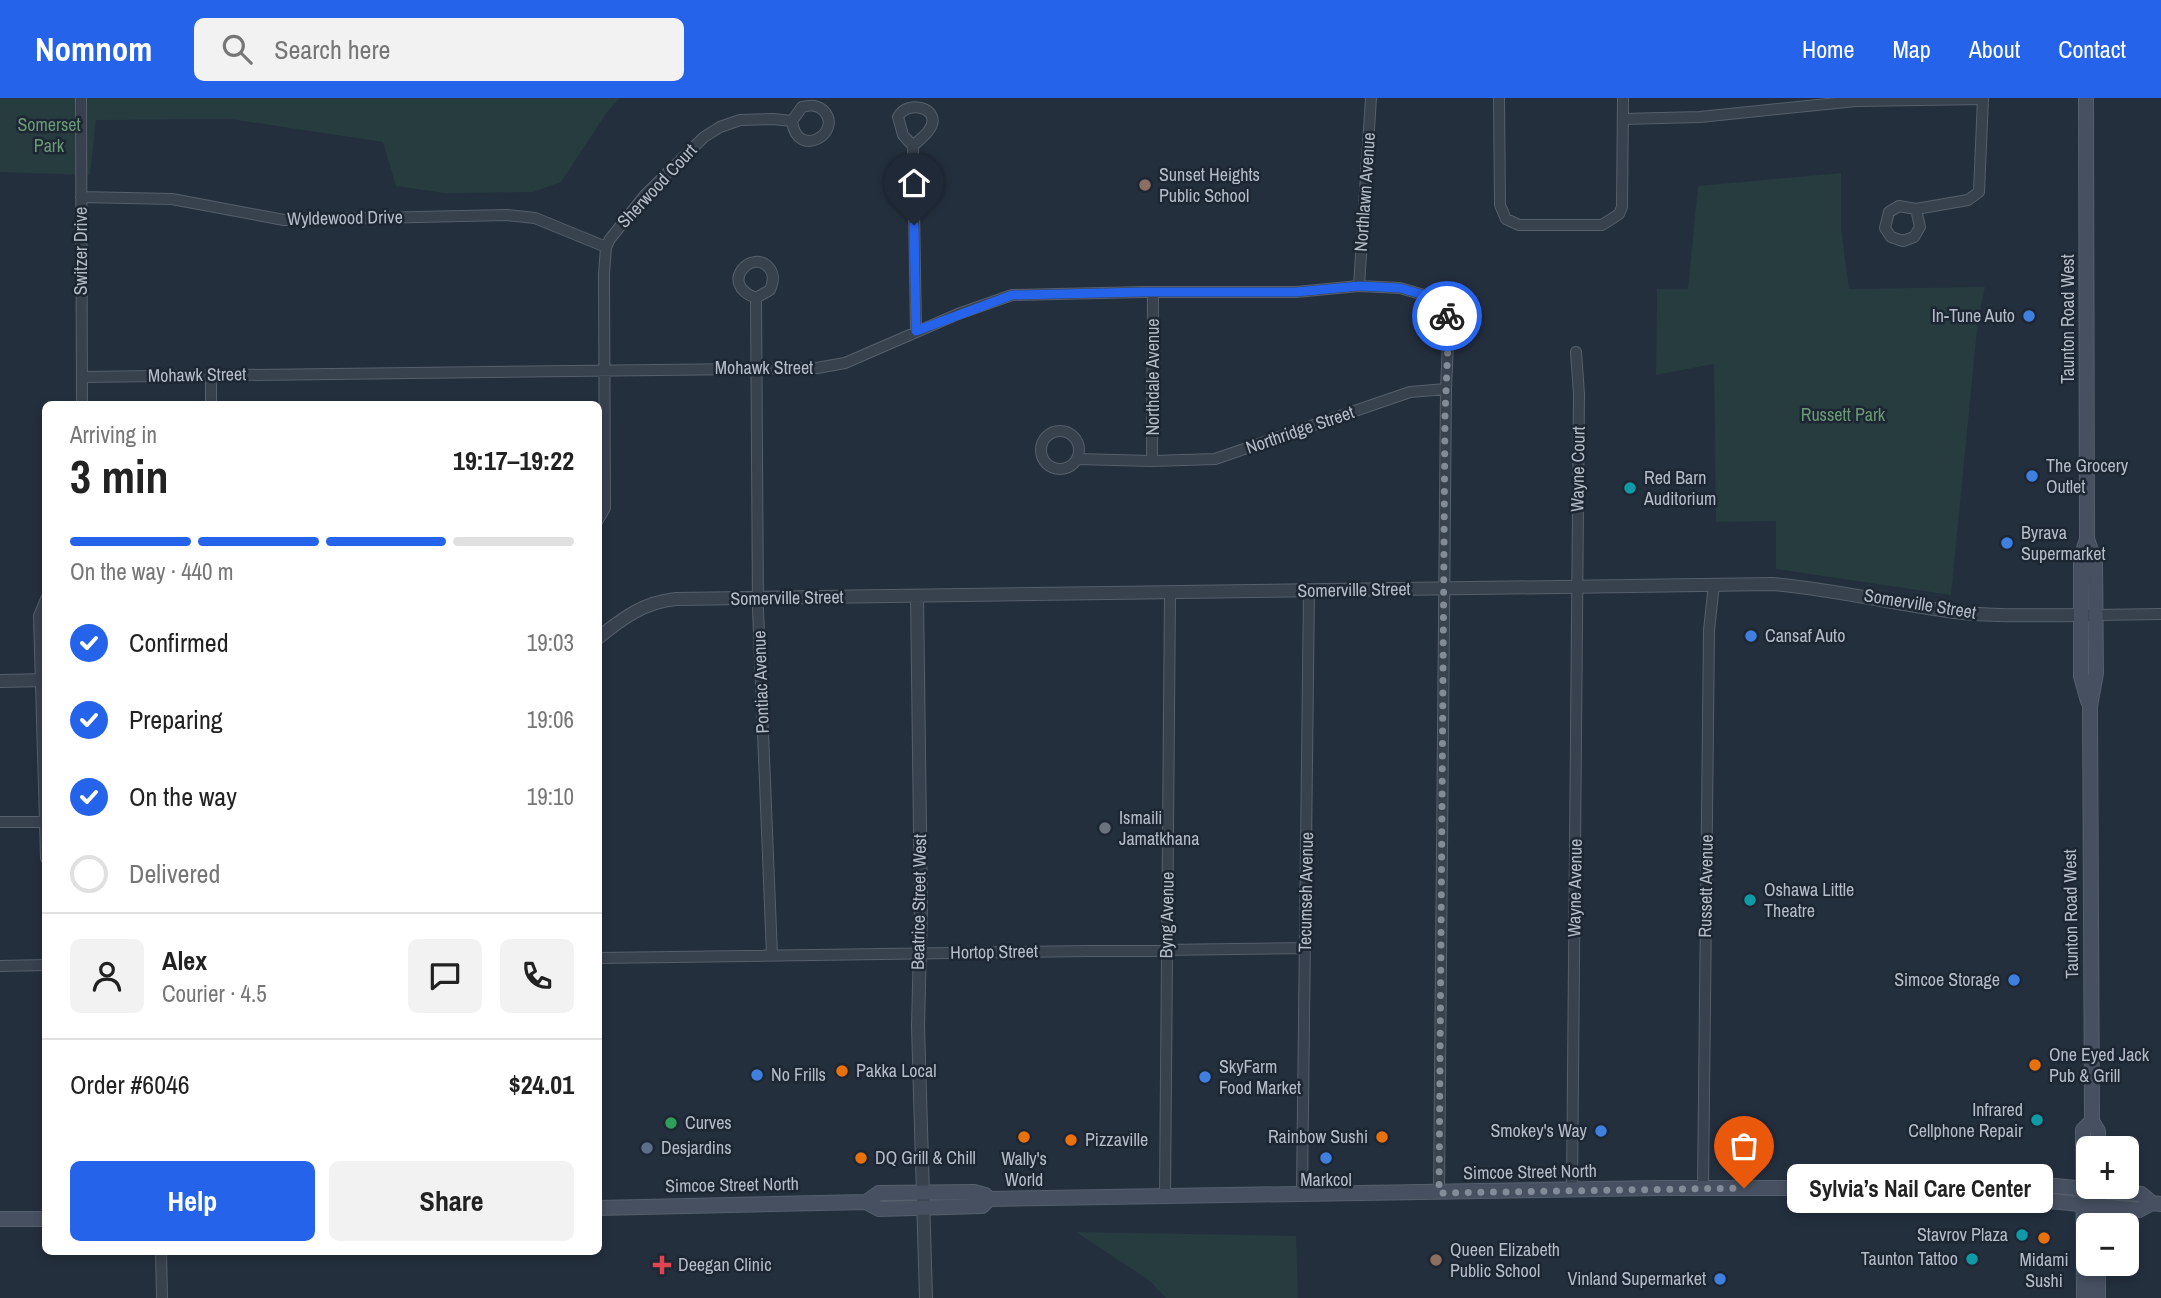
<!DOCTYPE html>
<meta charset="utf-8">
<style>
:root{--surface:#fff;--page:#f2f2f2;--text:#222;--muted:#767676;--line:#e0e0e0;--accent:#2563eb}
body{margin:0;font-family:"Archivo Narrow",sans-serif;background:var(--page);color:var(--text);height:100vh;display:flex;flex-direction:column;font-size:26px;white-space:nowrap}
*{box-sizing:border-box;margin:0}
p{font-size:23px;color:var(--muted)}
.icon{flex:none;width:38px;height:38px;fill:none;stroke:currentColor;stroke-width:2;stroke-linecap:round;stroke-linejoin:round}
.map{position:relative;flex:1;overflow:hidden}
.drawer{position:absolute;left:42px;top:303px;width:560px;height:854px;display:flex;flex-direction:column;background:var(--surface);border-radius:10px;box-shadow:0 4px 10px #0003}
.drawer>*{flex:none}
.fabs{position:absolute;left:2076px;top:1038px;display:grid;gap:14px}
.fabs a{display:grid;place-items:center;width:63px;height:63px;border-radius:10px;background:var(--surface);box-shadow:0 4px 10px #0003;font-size:35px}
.pin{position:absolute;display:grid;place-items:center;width:60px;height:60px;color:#fff;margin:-72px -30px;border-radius:50% 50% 50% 0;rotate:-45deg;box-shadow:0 0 7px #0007}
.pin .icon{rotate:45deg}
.courier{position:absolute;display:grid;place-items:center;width:70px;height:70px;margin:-35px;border:5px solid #2563eb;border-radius:50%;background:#fff;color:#222;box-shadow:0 2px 9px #0007}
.bubble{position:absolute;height:49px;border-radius:10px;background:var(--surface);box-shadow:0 4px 10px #0003;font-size:23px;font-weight:700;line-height:49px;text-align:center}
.headline em{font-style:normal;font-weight:700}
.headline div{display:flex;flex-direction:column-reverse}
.headline{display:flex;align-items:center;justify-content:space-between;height:119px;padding:0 28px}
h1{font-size:46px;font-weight:700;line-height:52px}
.bar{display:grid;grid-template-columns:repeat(4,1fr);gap:10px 7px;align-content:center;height:84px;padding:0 28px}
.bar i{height:9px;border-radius:5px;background:var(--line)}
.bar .selected{background:var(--accent)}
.bar p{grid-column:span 4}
.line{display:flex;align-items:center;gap:18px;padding:0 28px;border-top:2px solid var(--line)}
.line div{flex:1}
.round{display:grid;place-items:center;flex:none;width:74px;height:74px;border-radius:10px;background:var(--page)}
ol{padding:0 28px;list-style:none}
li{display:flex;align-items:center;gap:21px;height:77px}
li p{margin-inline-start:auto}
li .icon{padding:7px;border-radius:50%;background:var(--accent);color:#fff;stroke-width:4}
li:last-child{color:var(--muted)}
li i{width:38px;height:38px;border:4px solid var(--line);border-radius:50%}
.action{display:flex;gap:14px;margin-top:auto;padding:14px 28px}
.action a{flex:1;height:80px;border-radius:10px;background:var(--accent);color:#fff;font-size:28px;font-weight:700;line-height:80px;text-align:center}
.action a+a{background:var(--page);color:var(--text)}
header{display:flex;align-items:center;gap:42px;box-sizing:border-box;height:98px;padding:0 35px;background:var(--accent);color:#fff}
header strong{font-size:33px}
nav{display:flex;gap:38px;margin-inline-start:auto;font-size:24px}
.search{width:490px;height:63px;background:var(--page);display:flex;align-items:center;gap:18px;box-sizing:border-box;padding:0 24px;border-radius:10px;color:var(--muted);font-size:26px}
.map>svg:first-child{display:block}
.green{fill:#263c3f}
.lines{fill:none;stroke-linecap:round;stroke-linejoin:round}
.minor-casing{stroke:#565f6c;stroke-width:12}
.tertiary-casing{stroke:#565f6c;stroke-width:14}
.secondary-casing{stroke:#565f6c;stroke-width:16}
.minor{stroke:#38414e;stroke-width:10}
.tertiary{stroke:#38414e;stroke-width:12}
.secondary{stroke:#465061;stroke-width:14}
.done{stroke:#828b98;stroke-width:7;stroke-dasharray:0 12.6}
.route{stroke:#2563eb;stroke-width:9}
.education-dot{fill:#8d6e63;stroke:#1d2633;stroke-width:2.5}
.shop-dot{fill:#3f7fe0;stroke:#1d2633;stroke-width:2.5}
.culture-dot{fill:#0f9aa8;stroke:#1d2633;stroke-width:2.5}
.worship-dot{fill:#6b7280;stroke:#1d2633;stroke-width:2.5}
.food-dot{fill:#e8710a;stroke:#1d2633;stroke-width:2.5}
.leisure-dot{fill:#2e9e5b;stroke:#1d2633;stroke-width:2.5}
.service-dot{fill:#5c6f8a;stroke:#1d2633;stroke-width:2.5}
.health-dot{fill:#e0444e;stroke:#1d2633;stroke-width:2.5}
.labels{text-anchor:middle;stroke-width:5;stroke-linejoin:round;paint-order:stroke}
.park-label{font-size:18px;fill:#6b9a76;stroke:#1d2633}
.poi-label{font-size:18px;fill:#b4bcc9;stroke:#1d2633;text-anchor:start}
.street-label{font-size:18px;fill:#b4bcc9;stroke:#1d2633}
</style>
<header>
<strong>Nomnom</strong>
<div class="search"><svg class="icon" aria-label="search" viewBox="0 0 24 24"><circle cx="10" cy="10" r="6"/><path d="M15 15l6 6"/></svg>Search here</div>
<nav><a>Home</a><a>Map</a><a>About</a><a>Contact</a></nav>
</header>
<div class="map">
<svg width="2161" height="1200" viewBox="0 0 2161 1200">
<rect width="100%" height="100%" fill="#242f3e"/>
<!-- green -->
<path class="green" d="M0,0h620l-13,14 -46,70 -28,10 -89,1 -48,-7 -13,-44 -153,-23 -134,1 -6,55 -90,-3z
M1841,75v55l8,61 136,-2 -7,32 -27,276 -175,-26v-48l-60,1 -2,-158 -58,11 1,-86h31l10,-103z
M1076,1134l220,4 2,62h-132l-16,-17z"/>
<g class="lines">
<defs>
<path id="minor" d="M81,0l1,306
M1499,0l1,107 6,14 13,6h83l17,-11 3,-7 1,-109
M1623,21l77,-2 156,-16 127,-2
M913,48l-10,-11 -5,-18c10,-19 46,-8 31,13 -4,6 -11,11 -16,16l3,185
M81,99l91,2 112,21 223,-5 28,3 71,29
M1916,111l-17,-3 -10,6 -4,16 6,9 12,4 11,-4 6,-10 -4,-18 52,-9 11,-8 4,-94
M1359,188l12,-188
M756,200l14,-8c3,-7 5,-14 0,-21 -17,-23 -53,15 -14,29l2,311 14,346
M211,277v29
M82,279l735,-9 28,-5 113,-49 54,-19 131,-3h153l63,-6 41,2 31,9 18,21 -3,71 -7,804
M1041 352a19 19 0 1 1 38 0a19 19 0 1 1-38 0Z
M1077,361l75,2 63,-2 195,-67 36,-3
M1152,363l1,-169
M598,422l7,-12 -1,-234 2,-27 4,-8 35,-44 59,-58 16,-10 20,-7 33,-1 19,2c5,40 53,11 31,-11 -7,-6 -14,-5 -21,-3l-10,14
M46,501l-7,17 7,242
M2096,517l65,-1
M0,724h44
M598,860l708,-10
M0,868l46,-1
M1703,1090l6,-558 5,-46
M1572,1092l7,-796 -3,-42
M1302,1095l7,-603
M1165,1097l5,-602
M161,1153l1,47"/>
<path id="tertiary" d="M917,498l4,312 -3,118 8,272
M598,540c25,-20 46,-36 78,-39l1096,-15c61,5 121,20 182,28 45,5 90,3 135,3
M0,583l46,-1"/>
<path id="secondary" d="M2086,0l1,441 8,23 1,111 -6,33 2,415 6,10v17
M2087,441l-6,19v118l7,25
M1989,1090l12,8 138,14 13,-7
M866,1104l13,-9 95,-1 11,3 4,4
M598,1110l268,-6 13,7 103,-3 7,-7 671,-11h329l13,-7 139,13 11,9 9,1
M0,1121h46
M2098,1127l1,-27
M2084,1200l-1,-168 9,-9
M2098,1200v-34"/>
</defs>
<!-- minor casing -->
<use href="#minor" class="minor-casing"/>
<!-- tertiary casing -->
<use href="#tertiary" class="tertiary-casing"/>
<!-- secondary casing -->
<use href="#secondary" class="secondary-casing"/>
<!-- minor -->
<use href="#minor" class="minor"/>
<!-- tertiary -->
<use href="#tertiary" class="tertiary"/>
<!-- secondary -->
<use href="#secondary" class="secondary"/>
</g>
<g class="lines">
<!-- done -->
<path class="done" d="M1447,218l2,2 -4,97 -6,778 305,-5"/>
<!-- route -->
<path class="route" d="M914,127l2,106 96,-36 131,-3h153l63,-6 41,2 31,9 16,19"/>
</g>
<!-- markers -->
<g class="education-dot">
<circle cx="1145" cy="87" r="7"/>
<circle cx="1436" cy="1162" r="7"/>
</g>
<g class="shop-dot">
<circle cx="2029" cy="218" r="7"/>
<circle cx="2032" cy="378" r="7"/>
<circle cx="2007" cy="445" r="7"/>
<circle cx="1751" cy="538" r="7"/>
<circle cx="2014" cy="882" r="7"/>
<circle cx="757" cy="977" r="7"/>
<circle cx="1205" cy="979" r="7"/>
<circle cx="1601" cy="1033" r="7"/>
<circle cx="1326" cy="1060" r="7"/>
<circle cx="1720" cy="1181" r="7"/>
</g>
<g class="culture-dot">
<circle cx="1630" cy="390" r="7"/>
<circle cx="1750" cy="802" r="7"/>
<circle cx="2037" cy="1022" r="7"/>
<circle cx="2022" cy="1137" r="7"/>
<circle cx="1972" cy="1161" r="7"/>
</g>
<circle class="worship-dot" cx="1105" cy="730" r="7"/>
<g class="food-dot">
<circle cx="2035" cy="967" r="7"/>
<circle cx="842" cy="973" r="7"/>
<circle cx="1024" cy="1039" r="7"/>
<circle cx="1382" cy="1039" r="7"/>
<circle cx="1071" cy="1042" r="7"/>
<circle cx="861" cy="1060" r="7"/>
<circle cx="2044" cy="1140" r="7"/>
</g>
<circle class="leisure-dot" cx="671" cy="1025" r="7"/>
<circle class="service-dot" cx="647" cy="1050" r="7"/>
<path class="health-dot" d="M658.5 1156.5h7v7h7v7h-7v7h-7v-7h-7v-7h7z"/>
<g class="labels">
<!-- park labels -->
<g class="park-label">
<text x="49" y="33">Somerset<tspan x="49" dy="21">Park</tspan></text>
<text x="1843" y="323">Russett Park</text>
</g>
<!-- poi labels -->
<g class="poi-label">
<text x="1159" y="83">Sunset Heights<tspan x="1159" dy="21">Public School</tspan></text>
<text x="2015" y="224" text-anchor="end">In-Tune Auto</text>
<text x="2046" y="374">The Grocery<tspan x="2046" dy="21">Outlet</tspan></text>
<text x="1644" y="386">Red Barn<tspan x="1644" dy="21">Auditorium</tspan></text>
<text x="2021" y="441">Byrava<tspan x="2021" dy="21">Supermarket</tspan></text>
<text x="1765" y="544">Cansaf Auto</text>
<text x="1119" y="726">Ismaili<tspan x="1119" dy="21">Jamatkhana</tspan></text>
<text x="1764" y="798">Oshawa Little<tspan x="1764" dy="21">Theatre</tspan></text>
<text x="2000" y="888" text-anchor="end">Simcoe Storage</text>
<text x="2049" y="963">One Eyed Jack<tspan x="2049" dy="21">Pub &amp; Grill</tspan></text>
<text x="1219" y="975">SkyFarm<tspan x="1219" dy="21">Food Market</tspan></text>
<text x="856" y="979">Pakka Local</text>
<text x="771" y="983">No Frills</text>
<text x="2023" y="1018" text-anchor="end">Infrared<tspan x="2023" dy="21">Cellphone Repair</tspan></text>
<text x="685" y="1031">Curves</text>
<text x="1587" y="1039" text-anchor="end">Smokey's Way</text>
<text x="1368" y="1045" text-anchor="end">Rainbow Sushi</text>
<text x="1085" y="1048">Pizzaville</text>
<text x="661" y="1056">Desjardins</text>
<text x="875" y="1066">DQ Grill &amp; Chill</text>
<text x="1024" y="1067" text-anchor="middle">Wally's<tspan x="1024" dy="21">World</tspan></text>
<text x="1326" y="1088" text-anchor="middle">Markcol</text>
<text x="2008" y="1143" text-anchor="end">Stavrov Plaza</text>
<text x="1450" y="1158">Queen Elizabeth<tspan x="1450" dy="21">Public School</tspan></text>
<text x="1958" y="1167" text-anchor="end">Taunton Tattoo</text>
<text x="2044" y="1168" text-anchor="middle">Midami<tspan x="2044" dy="21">Sushi</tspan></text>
<text x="678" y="1173">Deegan Clinic</text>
<text x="1706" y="1187" text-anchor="end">Vinland Supermarket</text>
</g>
<!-- street labels -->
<g class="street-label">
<text transform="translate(657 88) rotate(-47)" y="6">Sherwood Court</text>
<text transform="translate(1365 94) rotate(-86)" y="6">Northlawn Avenue</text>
<text transform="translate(345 120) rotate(-1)" y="6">Wyldewood Drive</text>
<text transform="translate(81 153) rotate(-90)" y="6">Switzer Drive</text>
<text transform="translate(2068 221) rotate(-90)" y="6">Taunton Road West</text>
<text x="764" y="276">Mohawk Street</text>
<text transform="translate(197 277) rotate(-1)" y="6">Mohawk Street</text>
<text transform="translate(1153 279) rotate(-90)" y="6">Northdale Avenue</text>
<text transform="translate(1300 332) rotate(-19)" y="6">Northridge Street</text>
<text transform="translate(1578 371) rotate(-89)" y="6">Wayne Court</text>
<text transform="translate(1354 492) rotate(-1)" y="6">Somerville Street</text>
<text transform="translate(787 500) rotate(-1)" y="6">Somerville Street</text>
<text transform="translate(1920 506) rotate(9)" y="6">Somerville Street</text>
<text transform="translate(761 584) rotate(-92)" y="6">Pontiac Avenue</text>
<text transform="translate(1706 788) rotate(-89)" y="6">Russett Avenue</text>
<text transform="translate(1575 790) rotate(-89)" y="6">Wayne Avenue</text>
<text transform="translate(1306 794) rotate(-89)" y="6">Tecumseh Avenue</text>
<text transform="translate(919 804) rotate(-89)" y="6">Beatrice Street West</text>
<text transform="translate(2071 816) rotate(-91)" y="6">Taunton Road West</text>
<text transform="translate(1167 817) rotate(-89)" y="6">Byng Avenue</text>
<text transform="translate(994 854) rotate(-1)" y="6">Hortop Street</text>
<text transform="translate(1530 1074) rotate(-1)" y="6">Simcoe Street North</text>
<text transform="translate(732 1087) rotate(-1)" y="6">Simcoe Street North</text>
</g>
</g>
</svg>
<div class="fabs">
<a>+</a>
<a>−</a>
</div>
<div class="pin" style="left:1744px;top:1090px;background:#ea580c"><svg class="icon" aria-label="bag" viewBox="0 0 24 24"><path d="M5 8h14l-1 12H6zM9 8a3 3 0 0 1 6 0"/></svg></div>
<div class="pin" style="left:914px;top:127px;background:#1f2937"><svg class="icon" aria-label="home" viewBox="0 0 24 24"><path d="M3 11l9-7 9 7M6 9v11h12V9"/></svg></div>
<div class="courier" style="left:1447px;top:218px"><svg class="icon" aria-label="bike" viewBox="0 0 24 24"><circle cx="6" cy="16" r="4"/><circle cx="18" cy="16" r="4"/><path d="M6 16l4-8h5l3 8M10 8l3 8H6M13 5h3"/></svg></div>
<div class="bubble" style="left:1787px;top:1066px;width:266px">Sylvia’s Nail Care Center</div>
<section class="drawer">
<div class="headline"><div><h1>3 min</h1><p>Arriving in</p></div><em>19:17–19:22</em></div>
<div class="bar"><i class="selected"></i><i class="selected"></i><i class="selected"></i><i></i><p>On the way · 440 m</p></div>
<ol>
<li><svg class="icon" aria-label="check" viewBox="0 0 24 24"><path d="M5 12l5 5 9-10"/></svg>Confirmed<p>19:03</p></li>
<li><svg class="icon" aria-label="check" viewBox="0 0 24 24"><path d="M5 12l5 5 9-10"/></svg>Preparing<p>19:06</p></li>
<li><svg class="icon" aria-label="check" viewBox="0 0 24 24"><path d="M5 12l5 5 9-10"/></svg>On the way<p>19:10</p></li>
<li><i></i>Delivered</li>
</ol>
<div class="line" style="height:126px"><a class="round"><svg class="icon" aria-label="person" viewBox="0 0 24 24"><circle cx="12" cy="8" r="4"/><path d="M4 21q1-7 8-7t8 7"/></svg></a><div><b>Alex</b><p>Courier · 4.5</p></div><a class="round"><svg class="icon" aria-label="chat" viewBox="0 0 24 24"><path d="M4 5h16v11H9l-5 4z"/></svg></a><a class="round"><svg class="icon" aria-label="phone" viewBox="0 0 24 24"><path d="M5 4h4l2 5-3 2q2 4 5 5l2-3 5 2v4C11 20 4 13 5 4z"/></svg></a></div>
<div class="line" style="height:91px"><div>Order #6046</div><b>$24.01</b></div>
<div class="action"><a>Help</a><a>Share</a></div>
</section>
</div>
